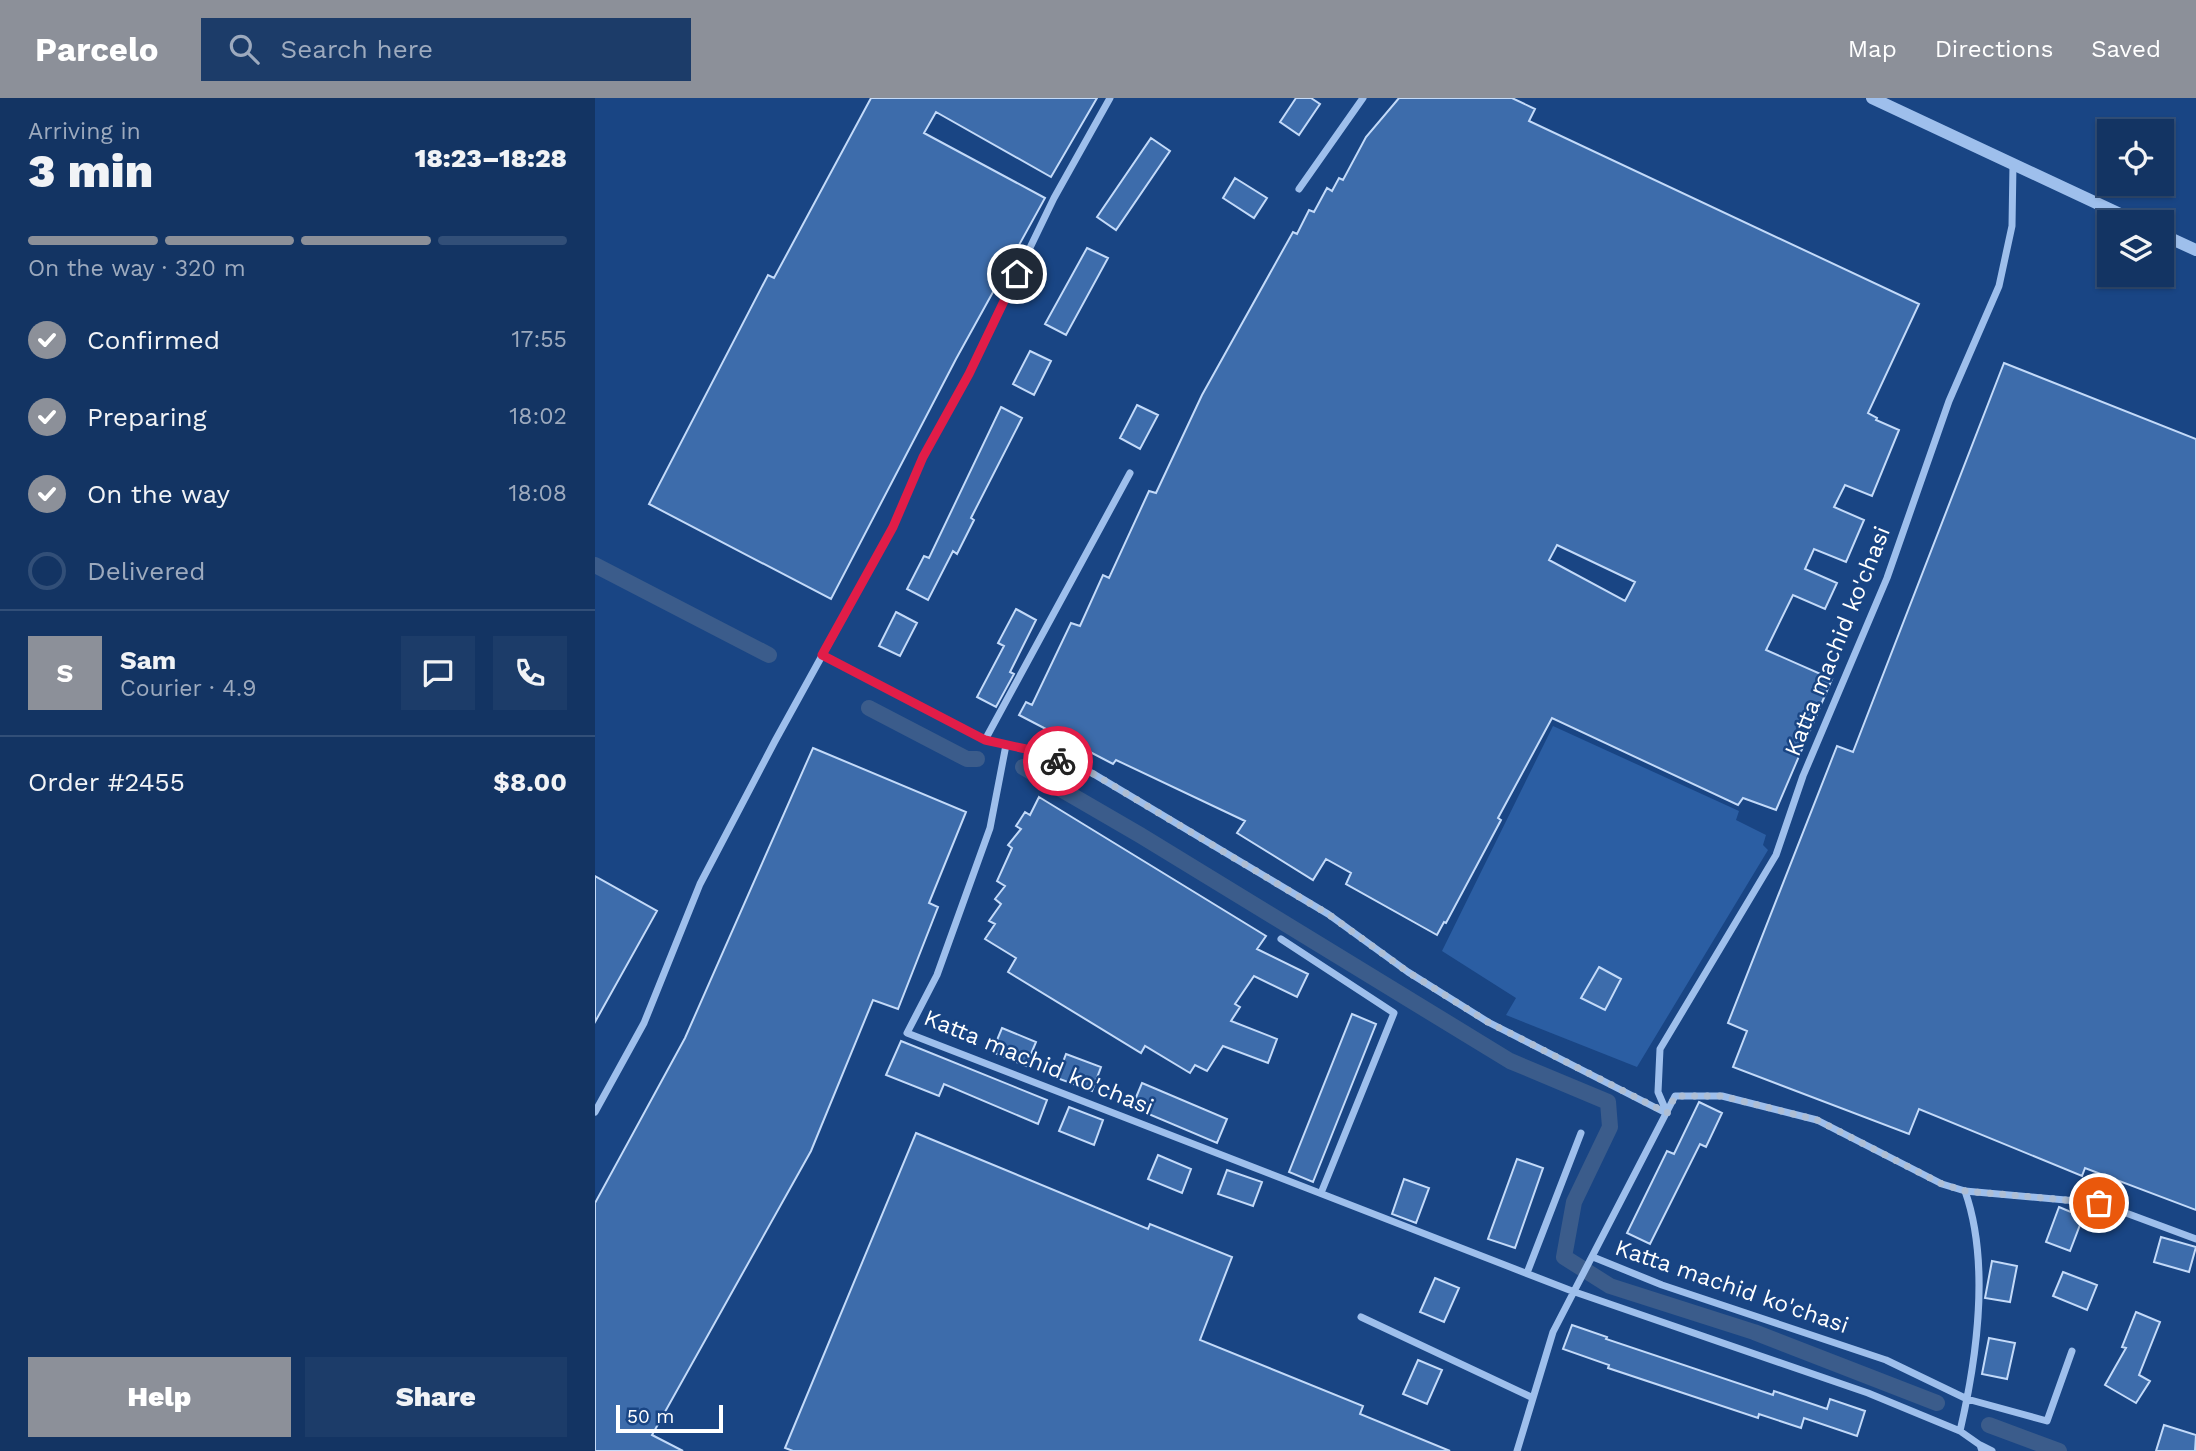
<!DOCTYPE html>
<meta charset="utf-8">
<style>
:root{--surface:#133463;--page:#1c3c69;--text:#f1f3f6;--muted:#9daabe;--line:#324f78;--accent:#8c9099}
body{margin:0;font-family:"Work Sans",sans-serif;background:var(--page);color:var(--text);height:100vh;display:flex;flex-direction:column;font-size:26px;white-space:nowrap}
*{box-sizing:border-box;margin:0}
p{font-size:23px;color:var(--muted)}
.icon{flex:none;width:38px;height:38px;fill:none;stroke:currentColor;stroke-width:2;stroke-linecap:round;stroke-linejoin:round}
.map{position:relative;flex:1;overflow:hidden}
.drawer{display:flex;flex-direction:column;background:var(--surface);width:595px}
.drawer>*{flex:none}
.tools{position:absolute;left:1502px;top:21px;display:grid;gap:14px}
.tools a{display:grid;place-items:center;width:77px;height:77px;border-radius:0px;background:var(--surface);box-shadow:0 2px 5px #0004,0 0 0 2px var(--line);font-size:35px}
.scale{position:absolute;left:21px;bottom:18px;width:107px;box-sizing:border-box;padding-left:7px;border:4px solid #fff;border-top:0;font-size:19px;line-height:24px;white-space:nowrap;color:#fff;-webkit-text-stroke:5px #194584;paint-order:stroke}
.pin{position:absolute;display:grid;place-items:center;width:60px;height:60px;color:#fff;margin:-30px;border:4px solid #fff;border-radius:50%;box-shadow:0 2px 7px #0007}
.courier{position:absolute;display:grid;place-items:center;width:70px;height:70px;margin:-35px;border:5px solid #e11d48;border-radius:50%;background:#fff;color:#222;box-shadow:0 2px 9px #0007}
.overview em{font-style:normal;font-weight:800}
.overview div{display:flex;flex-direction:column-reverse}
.overview{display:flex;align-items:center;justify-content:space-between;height:119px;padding:0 28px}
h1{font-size:46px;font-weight:800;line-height:52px}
.bar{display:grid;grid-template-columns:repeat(4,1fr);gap:10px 7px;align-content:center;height:84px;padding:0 28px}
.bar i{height:9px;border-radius:5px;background:var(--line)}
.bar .active{background:var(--accent)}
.bar p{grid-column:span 4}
.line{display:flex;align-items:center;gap:18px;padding:0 28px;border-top:2px solid var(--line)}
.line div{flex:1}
.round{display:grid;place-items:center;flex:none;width:74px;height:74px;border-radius:0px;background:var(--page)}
ol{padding:0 28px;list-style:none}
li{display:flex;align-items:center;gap:21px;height:77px}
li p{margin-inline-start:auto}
li .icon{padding:7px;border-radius:50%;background:var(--accent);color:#fff;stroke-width:4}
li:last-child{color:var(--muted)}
li i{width:38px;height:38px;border:4px solid var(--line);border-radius:50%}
.button{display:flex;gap:14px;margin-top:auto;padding:14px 28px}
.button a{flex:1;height:80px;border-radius:0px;background:var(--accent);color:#fff;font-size:28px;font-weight:800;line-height:80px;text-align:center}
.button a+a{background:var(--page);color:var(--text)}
header{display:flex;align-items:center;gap:42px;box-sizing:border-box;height:98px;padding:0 35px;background:var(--accent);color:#fff}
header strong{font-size:33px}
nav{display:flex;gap:38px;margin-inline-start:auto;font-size:24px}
.search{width:490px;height:63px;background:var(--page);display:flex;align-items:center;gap:18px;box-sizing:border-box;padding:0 24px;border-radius:0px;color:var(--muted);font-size:26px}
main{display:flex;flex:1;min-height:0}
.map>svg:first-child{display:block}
.green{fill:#2b5ea3}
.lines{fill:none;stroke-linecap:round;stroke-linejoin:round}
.canal{stroke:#3b5c8b;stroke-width:16}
.building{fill:#3d6cab;stroke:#c3daf9;stroke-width:2;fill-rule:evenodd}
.minor{stroke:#9ebfec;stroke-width:7}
.tertiary{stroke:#9ebfec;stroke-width:12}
.done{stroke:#aebed4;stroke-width:7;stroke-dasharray:0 12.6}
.route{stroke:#e11d48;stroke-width:9}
.labels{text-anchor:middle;stroke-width:5;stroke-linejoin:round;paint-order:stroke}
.street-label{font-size:23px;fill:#fff;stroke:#194584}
</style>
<header>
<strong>Parcelo</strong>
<div class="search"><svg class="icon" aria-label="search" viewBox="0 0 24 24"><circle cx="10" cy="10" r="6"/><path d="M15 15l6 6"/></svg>Search here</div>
<nav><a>Map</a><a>Directions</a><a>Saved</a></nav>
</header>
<main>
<section class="drawer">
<div class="overview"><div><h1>3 min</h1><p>Arriving in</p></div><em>18:23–18:28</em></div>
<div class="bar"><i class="active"></i><i class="active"></i><i class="active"></i><i></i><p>On the way · 320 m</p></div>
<ol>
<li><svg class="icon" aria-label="check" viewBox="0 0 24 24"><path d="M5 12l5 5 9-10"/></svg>Confirmed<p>17:55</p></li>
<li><svg class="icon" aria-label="check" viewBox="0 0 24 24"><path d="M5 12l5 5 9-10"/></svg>Preparing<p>18:02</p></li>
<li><svg class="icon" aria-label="check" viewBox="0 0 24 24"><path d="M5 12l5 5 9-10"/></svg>On the way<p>18:08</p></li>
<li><i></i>Delivered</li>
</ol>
<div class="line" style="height:126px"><b class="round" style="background:var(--accent);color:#fff">S</b><div><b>Sam</b><p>Courier · 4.9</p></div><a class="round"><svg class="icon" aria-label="chat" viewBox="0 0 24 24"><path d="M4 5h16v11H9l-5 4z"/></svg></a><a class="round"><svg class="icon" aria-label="phone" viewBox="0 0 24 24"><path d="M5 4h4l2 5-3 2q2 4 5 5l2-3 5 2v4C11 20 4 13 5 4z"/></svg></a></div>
<div class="line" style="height:91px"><div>Order #2455</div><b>$8.00</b></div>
<div class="button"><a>Help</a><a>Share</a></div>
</section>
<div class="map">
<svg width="1601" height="1353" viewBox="0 0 1601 1353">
<rect width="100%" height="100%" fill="#194584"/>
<!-- green -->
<path class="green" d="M958,628l186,85 -3,9 30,15 -3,10 5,5 -131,217 -131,-52 10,-17 -74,-47z"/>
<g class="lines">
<!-- canal -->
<path class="canal" d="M0,467l174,90
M274,610l98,51h10
M428,669l117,68 370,226 98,41 2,25 -36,75 -10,55 46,29 144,46 183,71
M1394,1327l70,26"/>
</g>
<!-- building -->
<path class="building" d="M276,0h226l-46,79 -115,-65 -12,21 121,65 -89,161 -125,240 -182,-95 119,-229 6,3z
M701,0h15l9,6 -21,31 -19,-13z
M804,0h113l23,11 -6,12 390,183 -51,109 9,5 -1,2 23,10 -27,66 -27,-11 -11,22 30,13 -18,42 -32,-13 -9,20 32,14 -12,26 -32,-14 -27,55 66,29 -56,131 -33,-12 -5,7 -186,-87 -54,100 3,2 -55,103 -2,-1 -7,13 -91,-51 5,-11 -25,-14 -13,21 -76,-47 8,-12 -129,-61 -3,4 -94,-49 7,-13 6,3 39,-82 9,3 23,-51 6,3 40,-87 7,2 46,-98 91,-163 4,2 12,-24 5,2 13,-24 5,3 7,-13 4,2 23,-43zM962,447l78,37 -10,19 -76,-41z
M556,40l19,13 -54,79 -19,-13z
M640,80l32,20 -13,20 -31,-20z
M492,150l21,10 -42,77 -21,-11z
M435,253l21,10 -17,34 -21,-11z
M1409,265l192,76v771l-111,-42 -3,8 -163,-67 -10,25 -176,-67 14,-36 -19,-8 109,-277 16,6z
M542,307l21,10 -18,34 -20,-11z
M406,309l21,11 -51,100 3,2 -17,34 -4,-3 -25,49 -21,-11 17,-33 5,2z
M421,511l20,11 -26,52 4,2 -18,33 -19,-10 27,-51 -6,-3z
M301,514l21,11 -17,33 -21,-10z
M218,650l153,64 -37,91 9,4 -40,102 -25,-9 -62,151 -159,284 31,16h-88v-248l90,-165z
M444,699l227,139 -9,13 51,25 -11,23 -43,-21 -19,28 5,3 -9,14 46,18 -9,24 -45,-17 -16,25 -12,-6 -5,8 -45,-27 -4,7 -133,-81 8,-14 -31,-19 10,-15 -6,-3 12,-17 -6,-5 10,-13 -8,-5 15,-33 -4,-3 13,-16 -5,-3 9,-14 5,3z
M0,778l62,35 -62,111z
M1004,869l22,12 -16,31 -24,-12z
M757,916l24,10 -63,158 -24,-10z
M407,930l34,14 -10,24 -34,-14z
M306,943l146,59 -9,24 -94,-40 -5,12 -53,-21z
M471,956l35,13 -9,24 -35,-13z
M547,985l85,36 -10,24 -85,-36z
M1104,1004l23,11 -16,34 -6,-3 -50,100 -23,-11 40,-82 7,3z
M474,1009l34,13 -9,25 -35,-14z
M321,1035l232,96 2,-5 82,33 -32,83 163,66 -3,8 90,37h-657l-8,-3z
M563,1057l33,14 -9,24 -34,-14z
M922,1061l26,9 -28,80 -27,-9z
M632,1072l35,12 -9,24 -35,-12z
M809,1081l25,9 -13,35 -24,-9z
M1464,1109l24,10 -13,34 -24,-9z
M1566,1139l35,10 -7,25 -35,-10z
M1397,1163l25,5 -7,36 -25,-4z
M1468,1174l34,13 -10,25 -34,-14z
M840,1180l24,10 -15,34 -24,-10z
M1541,1214l24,10 -21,53 11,6 -14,22 -31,-18 21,-37 -4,-1z
M977,1227l35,12 -1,2 167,56 1,-4 53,18 3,-10 35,12 -8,25 -53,-18 -3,10 -42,-14 -1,4 -150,-50 1,-3 -46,-16z
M1394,1240l26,5 -8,36 -25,-5z
M823,1262l24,10 -15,34 -24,-10z
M1569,1327l32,10 -1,16h-39z"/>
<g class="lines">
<!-- minor -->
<path class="minor" d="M704,91l64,-91
M227,557l163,85 41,9 66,24 236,141 80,58 80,50 178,91
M390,642l145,-267
M411,647l-16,83 -53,147 -30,58 665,258 296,102 92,38
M686,841l113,74 -73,180
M0,1014l49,-89 56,-139 75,-143 118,-214 30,-70 46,-83 85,-176 56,-100
M1072,1015l-9,-21 2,-43 116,-194 27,-79 84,-198 62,-177 50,-115 13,-60 1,-62
M1370,1093c25,71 12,167 -5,240l20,14 2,6
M998,1159l69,28 224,75 81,39 80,22 25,-70
M932,1175l54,-140
M766,1219l170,80
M1385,1347l12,6
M922,1353l36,-119 122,-236h47l95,24 125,64 23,7 134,12 97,36"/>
<!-- tertiary -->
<path class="tertiary" d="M1277,0l265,124
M1566,136l35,16"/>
</g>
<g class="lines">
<!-- done -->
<path class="done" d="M463,663l34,12 236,141 80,58 80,50 179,91 8,-17h47l95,24 125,64 23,7 134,12"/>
<!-- route -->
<path class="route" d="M422,176l-48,100 -46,83 -30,70 -71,128 163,85 41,9 32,12"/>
</g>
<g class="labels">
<!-- street labels -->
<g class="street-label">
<text transform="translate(1242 543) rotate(-68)" y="8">Katta machid ko'chasi</text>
<text transform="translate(444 964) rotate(22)" y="8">Katta machid ko'chasi</text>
<text transform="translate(1137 1188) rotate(19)" y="8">Katta machid ko'chasi</text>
</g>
</g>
</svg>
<div class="tools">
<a><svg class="icon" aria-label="locate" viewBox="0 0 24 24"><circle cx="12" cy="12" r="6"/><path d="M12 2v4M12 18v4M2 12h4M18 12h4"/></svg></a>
<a><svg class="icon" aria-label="layers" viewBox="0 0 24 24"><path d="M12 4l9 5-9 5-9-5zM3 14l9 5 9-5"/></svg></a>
</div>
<div class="scale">50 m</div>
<div class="pin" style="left:1504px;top:1105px;background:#ea580c"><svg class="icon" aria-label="bag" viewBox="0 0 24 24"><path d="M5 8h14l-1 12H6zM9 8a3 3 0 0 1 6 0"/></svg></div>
<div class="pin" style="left:422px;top:176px;background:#1f2937"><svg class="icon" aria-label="home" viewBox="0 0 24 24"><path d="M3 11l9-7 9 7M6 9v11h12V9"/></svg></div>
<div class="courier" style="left:463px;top:663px"><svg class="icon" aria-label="bike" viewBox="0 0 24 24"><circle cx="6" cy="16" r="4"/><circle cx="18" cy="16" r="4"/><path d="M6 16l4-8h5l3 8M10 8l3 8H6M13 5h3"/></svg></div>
</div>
</main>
